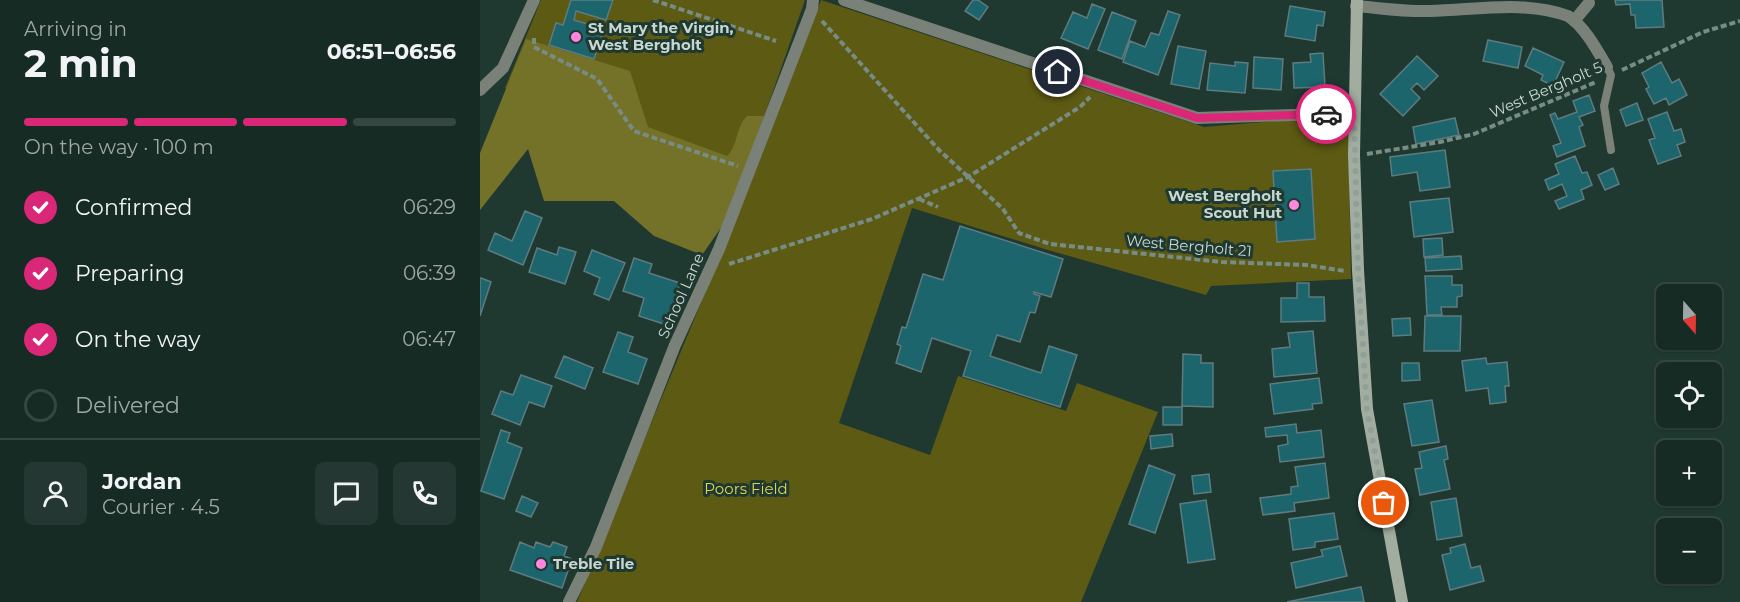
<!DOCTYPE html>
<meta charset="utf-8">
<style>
:root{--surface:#172b25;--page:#243732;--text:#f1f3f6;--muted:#9ea7a7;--line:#364742;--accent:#db2777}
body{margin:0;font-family:Montserrat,sans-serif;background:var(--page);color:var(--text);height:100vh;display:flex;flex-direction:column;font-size:22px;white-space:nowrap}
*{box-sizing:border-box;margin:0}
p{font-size:20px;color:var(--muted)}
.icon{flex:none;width:33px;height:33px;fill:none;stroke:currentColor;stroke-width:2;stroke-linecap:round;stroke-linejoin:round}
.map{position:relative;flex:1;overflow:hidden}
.details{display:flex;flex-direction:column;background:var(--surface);width:480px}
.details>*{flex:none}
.needle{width:39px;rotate:160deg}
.buttons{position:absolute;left:1176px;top:284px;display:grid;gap:12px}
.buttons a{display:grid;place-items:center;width:66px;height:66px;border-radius:9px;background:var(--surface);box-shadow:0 2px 4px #0004,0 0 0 2px var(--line);font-size:30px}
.pin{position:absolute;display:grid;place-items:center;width:51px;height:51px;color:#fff;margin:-26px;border:3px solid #fff;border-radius:50%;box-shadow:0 2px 6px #0007}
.courier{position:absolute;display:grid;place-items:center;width:60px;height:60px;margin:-30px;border:4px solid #db2777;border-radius:50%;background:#fff;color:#222;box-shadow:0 2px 8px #0007}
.head em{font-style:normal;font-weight:700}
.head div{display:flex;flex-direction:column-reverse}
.head{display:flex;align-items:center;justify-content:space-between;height:102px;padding:0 24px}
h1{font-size:39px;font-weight:700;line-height:45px}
.bar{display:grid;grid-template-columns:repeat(4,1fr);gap:9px 6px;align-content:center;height:72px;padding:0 24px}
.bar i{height:8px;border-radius:4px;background:var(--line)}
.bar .active{background:var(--accent)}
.bar p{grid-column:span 4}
.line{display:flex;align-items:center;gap:15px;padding:0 24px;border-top:2px solid var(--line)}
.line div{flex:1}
.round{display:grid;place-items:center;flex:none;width:63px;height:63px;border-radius:9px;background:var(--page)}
ol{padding:0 24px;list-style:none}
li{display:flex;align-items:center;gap:18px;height:66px}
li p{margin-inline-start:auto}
li .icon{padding:6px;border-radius:50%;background:var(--accent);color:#fff;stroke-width:4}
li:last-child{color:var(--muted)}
li i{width:33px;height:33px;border:3px solid var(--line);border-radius:50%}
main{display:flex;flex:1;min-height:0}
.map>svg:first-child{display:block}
.green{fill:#5d5a13}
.forest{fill:#747129}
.building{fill:#1c656d;stroke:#5e7b7f;stroke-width:1.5}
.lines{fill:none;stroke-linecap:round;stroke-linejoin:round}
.path{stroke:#788c86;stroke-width:4;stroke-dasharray:6 3;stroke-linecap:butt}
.lane{stroke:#7a8178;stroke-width:8}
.street{stroke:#7a8178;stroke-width:12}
.secondary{stroke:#a2ad9f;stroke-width:12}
.done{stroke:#8da09a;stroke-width:6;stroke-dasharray:0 10.8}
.route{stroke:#db2777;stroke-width:8}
.poi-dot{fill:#ff85df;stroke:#1f3931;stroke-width:2}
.labels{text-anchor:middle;stroke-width:6;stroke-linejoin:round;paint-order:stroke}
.poi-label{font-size:15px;font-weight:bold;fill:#c8d7d2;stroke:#1f3931;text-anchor:start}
.street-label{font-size:15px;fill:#c8d7d2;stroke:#1f3931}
.park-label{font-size:15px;fill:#d9d455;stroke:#1f3931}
</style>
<main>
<section class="details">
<div class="head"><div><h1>2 min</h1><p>Arriving in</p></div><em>06:51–06:56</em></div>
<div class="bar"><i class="active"></i><i class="active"></i><i class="active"></i><i></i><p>On the way · 100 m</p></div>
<ol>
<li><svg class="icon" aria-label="check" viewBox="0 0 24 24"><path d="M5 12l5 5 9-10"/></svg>Confirmed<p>06:29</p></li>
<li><svg class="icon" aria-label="check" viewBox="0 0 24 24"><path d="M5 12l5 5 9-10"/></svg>Preparing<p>06:39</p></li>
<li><svg class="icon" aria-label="check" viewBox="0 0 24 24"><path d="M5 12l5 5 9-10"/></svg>On the way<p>06:47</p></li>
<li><i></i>Delivered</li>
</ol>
<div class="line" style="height:108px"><a class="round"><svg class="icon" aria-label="person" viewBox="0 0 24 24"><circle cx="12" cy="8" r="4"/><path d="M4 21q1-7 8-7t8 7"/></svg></a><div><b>Jordan</b><p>Courier · 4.5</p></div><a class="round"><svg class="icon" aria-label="chat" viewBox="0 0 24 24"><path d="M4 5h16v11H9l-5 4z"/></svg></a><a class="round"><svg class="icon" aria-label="phone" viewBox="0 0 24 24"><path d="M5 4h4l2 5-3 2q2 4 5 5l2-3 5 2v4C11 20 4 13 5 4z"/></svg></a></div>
</section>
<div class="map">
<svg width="1260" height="602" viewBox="0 0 1260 602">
<rect width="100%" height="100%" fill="#1f3931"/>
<!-- green -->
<path class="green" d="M61,0h264l-59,168 -241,-80z
M341,0l383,127 144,-12 3,164 -140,7 -5,9 -158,-45 -136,-42 -73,215 91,32 28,-79 108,35 11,-28 81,29 -77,190h-504l138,-333z"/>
<!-- forest -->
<path class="forest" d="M46,39l104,32 18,56 79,29c12,-12 8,-28 20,-40h17l-39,106 -23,33 -48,-19 -40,-35h-70l-16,-52 -48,61v-57z"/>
<!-- building -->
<path class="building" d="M91,0h42l-7,20 -30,-9 -2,9 30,9 -10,30 -45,-14 7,-22 7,2z
M493,0h5l10,7 -9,13 -14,-9z
M1135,0h47l2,27 -28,1 -1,-13h-4l-1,-11 -14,1z
M612,4l13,5 -17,40 -27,-11 12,-26 14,6z
M810,6l35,6 -2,14 -6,-1 -2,16 -30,-5z
M688,11l12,4 -22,60 -35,-13 7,-21 15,6 6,-14 8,2z
M632,12l24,9 -14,38 -24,-9z
M1008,40l34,7 -4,21 -35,-7z
M698,46l28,5 -7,38 -28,-5z
M1053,48l31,14 -11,24 -12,-6 2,-5 -18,-9z
M843,53l2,34 -31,1 -1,-25 18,-1 -1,-8z
M937,56l21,20 -14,14 -7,-7 -6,6 9,9 -17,18 -23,-22z
M774,57l29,2 -2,31 -28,-2z
M755,62l13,1 -3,30 -38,-3 3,-27 25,3z
M1181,62l11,21 7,-4 8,16 -18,10 -3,-7 -12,6 -8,-15 3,-2 -7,-14z
M1109,95l6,16 -16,6 4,8 -4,2 6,19 -28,11 -4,-11 8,-3 -11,-28 5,-2 3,6 19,-7 -4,-11z
M1157,103l6,17 -17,6 -6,-16z
M1187,112l7,19 7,-2 4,13 -8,3 4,11 -23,8 -9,-24 6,-2 -7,-19z
M975,118l4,17 -43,9 -3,-17z
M965,150l5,37 -30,4 -3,-19 -25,4 -2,-19z
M1095,156l7,17 5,-1 5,13 -11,5 3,9 -25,10 -4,-8 12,-5 -5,-12 -13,6 -4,-10 14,-6 -4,-10z
M1133,168l6,16 -14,6 -7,-15z
M831,169l4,70 -38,3 -4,-71z
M969,198l4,34 -39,5 -4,-35z
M45,211l17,7 -19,47 -35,-15 7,-17 17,8z
M480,226l103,33 -12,38 -17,-5v2l6,2 -5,17 -5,-1 -10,30 -23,-7 -7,21 51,17 8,-27 28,9 -17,52 -97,-31 8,-25 -39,-13 -11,34 -25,-9 5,-17 -4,-2 5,-17 4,1 17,-54 20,6z
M962,238l1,17 -19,2 -1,-18z
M79,247l17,5 -11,32 -36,-12 8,-24 20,7z
M112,250l33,13 -16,37 -15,-6 6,-16 -16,-7z
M981,256l1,13 -36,2 -1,-13z
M154,258l18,6 -3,9 31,10 -13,42 -28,-9 5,-18 -21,-7z
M945,276h27v9h10v11l-5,1v10h-16l1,8h-15z
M1,278l10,4 -11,34v-37z
M817,283h12v14h15l1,24 -44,1v-24h16z
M945,316h36l-1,35h-36z
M930,318l1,17 -18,1 -1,-17z
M833,331l4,42 -43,4 -2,-28 18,-2 -2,-14z
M138,332l15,5 -5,15 19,7 -9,25 -35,-12z
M703,354l18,1v8h12v44l-31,-1z
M84,356l29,12 -8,21 -30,-12z
M1006,358l1,6 20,-2 2,24h-4l1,16 -16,2 -2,-16 -22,3 -4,-30z
M922,363h17l1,17 -18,1z
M41,375l31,11 -8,21 -15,-5 -9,23 -28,-11 9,-23 12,4z
M839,378l3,25 -10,1 1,5 -39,5 -4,-30z
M952,400l7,42 -27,4 -8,-42z
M683,407h19v18h-19z
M816,424l1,9 24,-3 3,27 -44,5 -2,-16 10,-2 -1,-9 -21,2 -1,-9z
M21,430l9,3 -3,9 15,6 -18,51 -23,-8z
M692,434l1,12 -22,3 -1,-13z
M966,446l2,13 -4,1 6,29 -30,6 -5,-26 7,-1 -3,-16z
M845,463l4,35 -35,5 1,8 -32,4 -3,-17 31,-4v-7l7,-1 -3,-19z
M669,465l26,10 -20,58 -26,-9z
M729,474l2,18 -17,2 -2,-18z
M42,496l16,7 -7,14 -15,-6z
M976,498l6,38 -25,4 -6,-38z
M726,500l9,59 -27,4 -8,-59z
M854,513l4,26 -23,3v5l-22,3 -4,-31z
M40,542l14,6 2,-6 14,5 3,-5 14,5 -3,9 8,3 -10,29 -52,-18z
M985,544l6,24 9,-2 4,15 -34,9 -8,-35 9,-2 -1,-5z
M860,546l7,30 -51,12 -5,-25 32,-7 -2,-6z
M881,587l3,15h-77z"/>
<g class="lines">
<!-- path -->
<path class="path" d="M173,0l123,41
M342,21l117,129 64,59 16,24 31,11 172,18 84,3 39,6
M54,38v9l63,32 37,52 104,35
M1142,70l81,-38 37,-11
M887,154l73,-12 34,-8 122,-52
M439,199l19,8
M249,264l143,-45 96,-42 112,-70 10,-10"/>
<!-- lane -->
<path class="lane" d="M1127,67l4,8 -7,31 7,44"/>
<!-- street -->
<path class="street" d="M364,0l353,118 157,-5
M876,6c24,2 49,6 74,5 46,-1 95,-11 138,5 17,11 29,34 39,51
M1094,21l15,-18
M0,90l23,-22 31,-68
M89,602l27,-55 79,-202 44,-96 93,-240 1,-9"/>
<!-- secondary -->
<path class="secondary" d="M877,0l-3,155 4,115 9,139 35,193"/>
</g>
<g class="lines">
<!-- done -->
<path class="done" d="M846,114l28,-1 4,157 9,139 17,94"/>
<!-- route -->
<path class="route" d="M578,72l139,46 129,-4"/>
</g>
<!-- markers -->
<g class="poi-dot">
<circle cx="96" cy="37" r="6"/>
<circle cx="814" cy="205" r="6"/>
<circle cx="61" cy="564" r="6"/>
</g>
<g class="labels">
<!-- poi labels -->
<g class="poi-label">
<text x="108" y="33">St Mary the Virgin,<tspan x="108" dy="17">West Bergholt</tspan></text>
<text x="802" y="201" text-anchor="end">West Bergholt<tspan x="802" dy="17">Scout Hut</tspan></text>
<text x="73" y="569">Treble Tile</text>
</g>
<!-- street labels -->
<g class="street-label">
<text transform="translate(1066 90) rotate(-23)" y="5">West Bergholt 5</text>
<text transform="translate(709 246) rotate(5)" y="5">West Bergholt 21</text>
<text transform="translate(201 296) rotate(-66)" y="5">School Lane</text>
</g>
<!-- park labels -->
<g class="park-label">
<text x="266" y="494">Poors Field</text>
</g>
</g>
</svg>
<div class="buttons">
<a><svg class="needle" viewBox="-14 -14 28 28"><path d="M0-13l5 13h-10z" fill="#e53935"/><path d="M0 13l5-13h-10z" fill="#9ea7a7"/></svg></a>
<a><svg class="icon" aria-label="locate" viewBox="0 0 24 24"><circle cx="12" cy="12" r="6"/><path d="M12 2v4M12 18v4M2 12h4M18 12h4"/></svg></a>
<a>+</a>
<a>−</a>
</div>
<div class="pin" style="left:904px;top:503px;background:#ea580c"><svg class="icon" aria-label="bag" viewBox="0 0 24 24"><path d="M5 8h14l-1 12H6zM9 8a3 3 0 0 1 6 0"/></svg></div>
<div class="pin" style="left:578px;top:72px;background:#1f2937"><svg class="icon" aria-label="home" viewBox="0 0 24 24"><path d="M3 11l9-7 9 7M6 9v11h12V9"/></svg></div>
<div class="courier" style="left:846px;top:114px"><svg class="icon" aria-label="car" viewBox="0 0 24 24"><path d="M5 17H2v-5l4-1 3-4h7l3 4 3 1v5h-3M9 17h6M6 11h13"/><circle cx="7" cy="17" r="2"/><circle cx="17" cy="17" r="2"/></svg></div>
</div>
</main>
